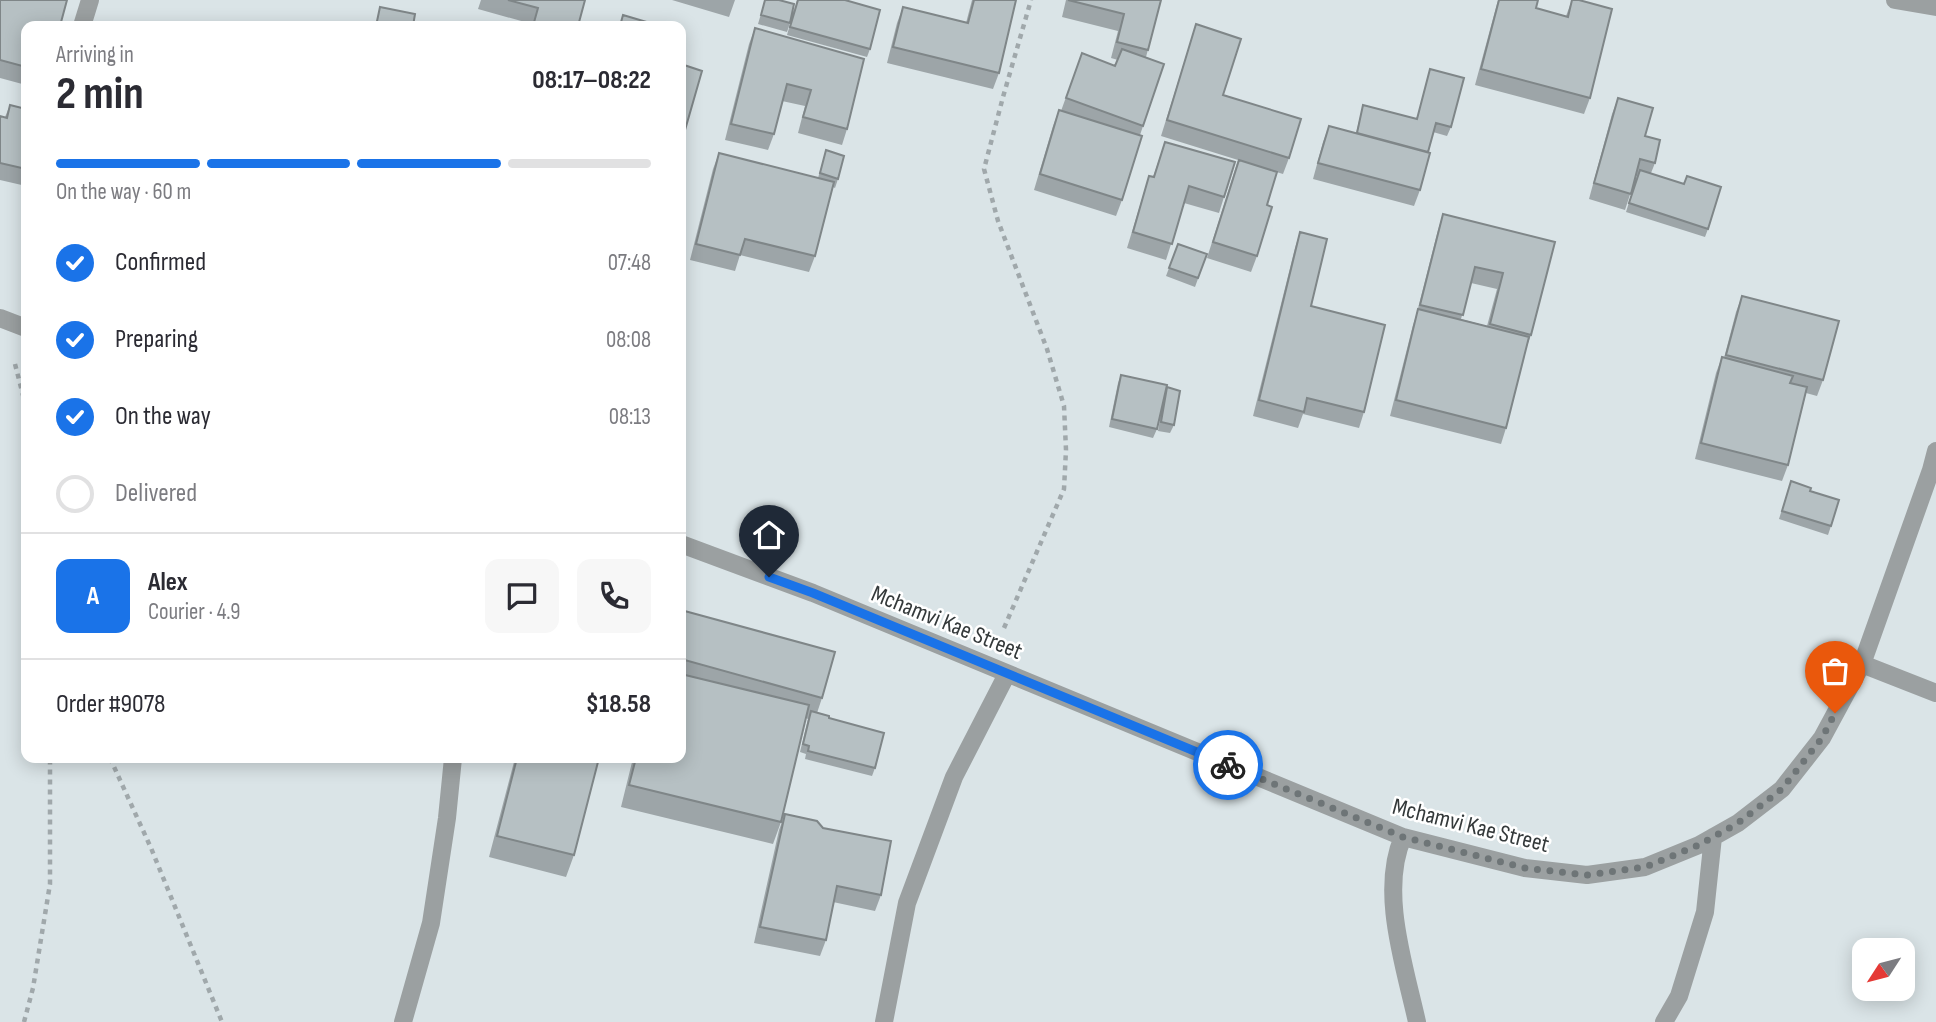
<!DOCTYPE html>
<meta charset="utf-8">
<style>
:root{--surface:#fff;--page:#f7f7f7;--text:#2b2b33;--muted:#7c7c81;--line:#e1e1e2;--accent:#1a73e8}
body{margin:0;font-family:"Sofia Sans Condensed",sans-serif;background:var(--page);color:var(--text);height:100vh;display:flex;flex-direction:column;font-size:26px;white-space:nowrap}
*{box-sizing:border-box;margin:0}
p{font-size:23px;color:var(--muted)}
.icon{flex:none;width:38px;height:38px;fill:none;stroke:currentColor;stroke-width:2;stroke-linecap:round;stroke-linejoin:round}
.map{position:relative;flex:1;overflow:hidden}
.sheet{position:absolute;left:21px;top:21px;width:665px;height:742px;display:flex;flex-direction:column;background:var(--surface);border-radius:14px;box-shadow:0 4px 18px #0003}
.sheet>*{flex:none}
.needle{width:46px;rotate:234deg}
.fabs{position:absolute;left:1852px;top:938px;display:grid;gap:14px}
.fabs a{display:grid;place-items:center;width:63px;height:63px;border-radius:14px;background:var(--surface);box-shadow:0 4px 18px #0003;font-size:35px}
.pin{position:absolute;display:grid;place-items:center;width:60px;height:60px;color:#fff;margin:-72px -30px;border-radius:50% 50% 50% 0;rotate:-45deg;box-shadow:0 0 7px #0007}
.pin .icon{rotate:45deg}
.courier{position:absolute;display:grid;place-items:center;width:70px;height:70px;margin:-35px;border:5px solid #1a73e8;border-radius:50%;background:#fff;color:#222;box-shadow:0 2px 9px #0007}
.summary em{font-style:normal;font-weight:700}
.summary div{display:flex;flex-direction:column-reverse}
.summary{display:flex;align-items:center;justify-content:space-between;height:119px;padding:0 35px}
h1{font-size:46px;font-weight:700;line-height:52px}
.bar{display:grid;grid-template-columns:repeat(4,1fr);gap:10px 7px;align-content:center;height:84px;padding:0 35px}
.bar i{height:9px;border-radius:5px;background:var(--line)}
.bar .selected{background:var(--accent)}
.bar p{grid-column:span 4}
.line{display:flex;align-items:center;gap:18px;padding:0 35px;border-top:2px solid var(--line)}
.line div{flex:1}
.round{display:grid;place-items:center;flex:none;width:74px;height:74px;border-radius:14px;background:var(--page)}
ol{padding:0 35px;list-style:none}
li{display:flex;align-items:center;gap:21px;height:77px}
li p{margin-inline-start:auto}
li .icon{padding:7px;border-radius:50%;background:var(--accent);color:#fff;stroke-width:4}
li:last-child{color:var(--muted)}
li i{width:38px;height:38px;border:4px solid var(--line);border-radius:50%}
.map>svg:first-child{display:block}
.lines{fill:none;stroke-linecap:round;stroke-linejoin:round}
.path{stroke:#a0a8ab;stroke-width:4.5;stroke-dasharray:5 5;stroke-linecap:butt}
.minor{stroke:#9ba0a1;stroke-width:18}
.wall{fill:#9da5a8;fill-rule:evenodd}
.building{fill:#b6c0c3;stroke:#7f8688;stroke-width:2}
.done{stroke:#6e7577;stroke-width:7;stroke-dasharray:0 12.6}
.route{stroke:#1a73e8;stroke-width:9}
.labels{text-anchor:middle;stroke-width:5;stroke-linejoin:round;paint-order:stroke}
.street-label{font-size:24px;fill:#34393a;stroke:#fff}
</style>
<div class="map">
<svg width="1936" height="1022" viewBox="0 0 1936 1022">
<rect width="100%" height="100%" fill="#dae4e7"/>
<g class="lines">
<!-- path -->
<path class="path" d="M15,364l11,43
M1004,628l60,-139 2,-39 -2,-44 -17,-57 -49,-128 -14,-52 19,-72 28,-97
M110,758l41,90 71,174
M24,1022l9,-34 17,-104v-126"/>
<!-- minor -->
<path class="minor" d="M1895,0l41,7
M82,26l8,-26
M0,318l26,10
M681,544l132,49 590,244 122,31 62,7 58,-8 54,-22 39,-22 44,-34 40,-51 40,-74 69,-194 5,-19
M1862,664l74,29
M1403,837c-24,54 2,130 14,185
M403,1022l28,-99 16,-105 6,-60
M884,1022l23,-119 47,-126 53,-103
M1664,1022l15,-26 26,-84 8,-75"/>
</g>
<!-- wall -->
<path class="wall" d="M0,0l26,26v59l-26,-7z
M481,0h104l-7,26h-46v-2l-54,-15z
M672,0h63l-6,17z
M765,0l25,23 -3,9 -29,-8z
M797,0h48l25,49 -3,8 -80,-22z
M972,0h44l-17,73 -6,16 -106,-26 10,-40 6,-16 63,16z
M1066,0h95l-15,57 18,7 -24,71 -18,65 -6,16 -82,-26 19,-64 6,-16 2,1 21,-58 33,13 3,-6 -7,-2 7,-27 -56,-14z
M1498,0h40l-2,8 30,8 6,-16 18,98 -6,16 -109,-29z
M1196,24l27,71 66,63 -6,16 -16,-5v36l-10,51 -6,16 -44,-14 31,-98 -77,-24z
M755,28l92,101 -5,16 -44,-12 7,-27 -23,-5 -8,33 -6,16 -43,-10 24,-96z
M1430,69l21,58 -4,9 -14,-4 -13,58 -6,16 -101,-27 10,-37 6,-16 27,7 7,-28 54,14z
M1618,98l27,38 10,27 -4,10 57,56 -3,8 -79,-25 11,-36h-1l-11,34 -36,-11 23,-85z
M10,105l16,4v77l-26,-6v-64l5,1z
M1165,142l59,55 -5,16 -35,-10 -18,57 -39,-12 17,-56 5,-16 4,1z
M826,150l12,29 -3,9 -2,-1 -18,69 -6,16 -69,-17 -5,16 -45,-11 23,-91 6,-16 99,25z
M1443,214l112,28 -24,93 -6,16 -19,77 -5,16 -111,-28 23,-91 3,-9 22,-86zM1471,283l26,6 -10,37 -26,-7z
M1300,232l11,74 53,106 -5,16 -56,-14 -5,14 -45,-12 42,-168z
M1178,244l29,10 -12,33 -29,-11z
M1742,296l81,84 -6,16 -11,-3 -18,72 -6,16 -87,-22 21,-86 6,-16 2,1 12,-46z
M1121,375l36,54 -4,9 -44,-11 9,-44z
M1167,387l7,38 -4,8 -12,-2 6,-35z
M1791,481l19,10 21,35 -3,9 -49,-16z
M681,610l141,88 -5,15 12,5 46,50 -3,8 -67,-17 1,-5 -6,-2 8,-33 -2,-1 -25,104 -8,22 -152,-37 12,-49h48z
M515,758h84l-25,97 -8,22 -77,-20z
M785,814l96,81 -6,16 -42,-9 -7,38 -6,16 -66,-13 25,-113z"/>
<!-- building -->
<path class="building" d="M0,0h67l-7,26h-34v41l-26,-7z
M508,0h77l-7,26h-45l5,-18z
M765,0h14l15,4 -4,19 -29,-8z
M798,0h47l35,10 -10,39 -80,-22z
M974,0h42l-17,73 -106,-26 10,-40 65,16z
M1068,0h93l-13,50 -31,-8 7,-28z
M1499,0h39l-2,8 32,9 4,-17h7l33,9 -22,89 -109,-29z
M380,7l35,7 -2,12h-37z
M623,15l37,11h-40z
M1196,24l45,15 -18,56 78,24 -12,39 -122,-38z
M755,28l109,31 -17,70 -44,-12 8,-27 -24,-6 -13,50 -43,-10z
M1122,49l42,15 -21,62 -77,-28 16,-45 33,13z
M681,64l21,7 -21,73z
M1430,69l34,9 -13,49 -15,-4 -8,29 -71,-19 6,-28 54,14z
M1618,98l35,10 -8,28 15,4 -5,23 -15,-4 -9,35 -37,-11z
M10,105l16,4v60l-26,-6v-47l7,2z
M1059,110l83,26 -20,64 -82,-26z
M1329,126l101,27 -10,37 -102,-27z
M1165,142l70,20 -11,35 -35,-11 -17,58 -39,-12 16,-56 5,1z
M826,150l18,6 -6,23 -18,-6z
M719,153l115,29 -19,74 -70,-17 -5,16 -44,-11z
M1239,160l38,12 -10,33 5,2 -15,49 -44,-14z
M1640,170l44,14 3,-8 34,11 -13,42 -79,-26z
M1443,214l112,28 -24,93 -41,-11 13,-51 -28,-6 -12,48 -43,-10z
M1300,232l27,7 -16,67 74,19 -21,87 -57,-14 -3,14 -45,-12z
M1178,244l29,10 -9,24 -29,-10z
M1742,296l97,25 -16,59 -97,-25z
M1418,309l111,28 -23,91 -110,-28z
M1722,357l71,19 -3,7 17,4 -19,78 -87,-22z
M1121,375l46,10 -10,44 -45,-10z
M1167,387l13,4 -6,34 -13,-3z
M1791,481l20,7 -1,3 29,9 -8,26 -49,-15z
M681,610l154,42 -13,46 -141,-39z
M681,674l128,31 -28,117 -152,-37 7,-27h45z
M811,711l18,5v2l55,15 -9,35 -67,-17 1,-5 -6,-2z
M517,758h82l-25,97 -77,-19z
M785,814l32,7 6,7 68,13 -10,54 -44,-9 -11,54 -66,-13z"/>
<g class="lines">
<!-- done -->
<path class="done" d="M1228,765l175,72 122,31 62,7 58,-8 54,-22 39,-22 44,-34 40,-51 13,-25"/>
<!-- route -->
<path class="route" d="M769,577l44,16 415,172"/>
</g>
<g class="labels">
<!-- street labels -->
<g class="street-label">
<text transform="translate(947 622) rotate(22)" y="8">Mchamvi Kae Street</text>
<text transform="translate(1471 825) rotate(14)" y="8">Mchamvi Kae Street</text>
</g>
</g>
</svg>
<div class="fabs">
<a><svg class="needle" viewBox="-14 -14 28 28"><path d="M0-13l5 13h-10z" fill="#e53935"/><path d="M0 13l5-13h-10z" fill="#7c7c81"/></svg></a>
</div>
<div class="pin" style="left:1835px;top:713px;background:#ea580c"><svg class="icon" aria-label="bag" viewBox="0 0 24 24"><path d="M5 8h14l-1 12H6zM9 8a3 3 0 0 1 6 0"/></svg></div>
<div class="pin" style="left:769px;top:577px;background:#1f2937"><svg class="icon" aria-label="home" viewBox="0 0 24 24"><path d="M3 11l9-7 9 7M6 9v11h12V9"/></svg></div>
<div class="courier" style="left:1228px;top:765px"><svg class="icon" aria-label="bike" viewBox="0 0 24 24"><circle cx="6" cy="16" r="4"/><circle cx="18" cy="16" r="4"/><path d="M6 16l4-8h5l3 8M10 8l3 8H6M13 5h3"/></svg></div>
<section class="sheet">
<div class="summary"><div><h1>2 min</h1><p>Arriving in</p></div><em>08:17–08:22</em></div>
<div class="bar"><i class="selected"></i><i class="selected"></i><i class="selected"></i><i></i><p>On the way · 60 m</p></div>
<ol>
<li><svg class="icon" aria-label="check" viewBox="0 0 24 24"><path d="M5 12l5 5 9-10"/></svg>Confirmed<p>07:48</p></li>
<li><svg class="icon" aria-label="check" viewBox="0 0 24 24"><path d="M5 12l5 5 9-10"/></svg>Preparing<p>08:08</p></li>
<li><svg class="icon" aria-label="check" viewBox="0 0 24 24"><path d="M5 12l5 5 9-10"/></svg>On the way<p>08:13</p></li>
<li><i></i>Delivered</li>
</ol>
<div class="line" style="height:126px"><b class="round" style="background:var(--accent);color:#fff">A</b><div><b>Alex</b><p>Courier · 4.9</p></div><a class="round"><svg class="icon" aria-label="chat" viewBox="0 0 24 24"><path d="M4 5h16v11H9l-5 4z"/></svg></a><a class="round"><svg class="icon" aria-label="phone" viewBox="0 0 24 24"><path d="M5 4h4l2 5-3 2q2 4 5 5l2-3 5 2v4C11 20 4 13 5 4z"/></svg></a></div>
<div class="line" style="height:91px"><div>Order #9078</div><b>$18.58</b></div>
</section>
</div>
